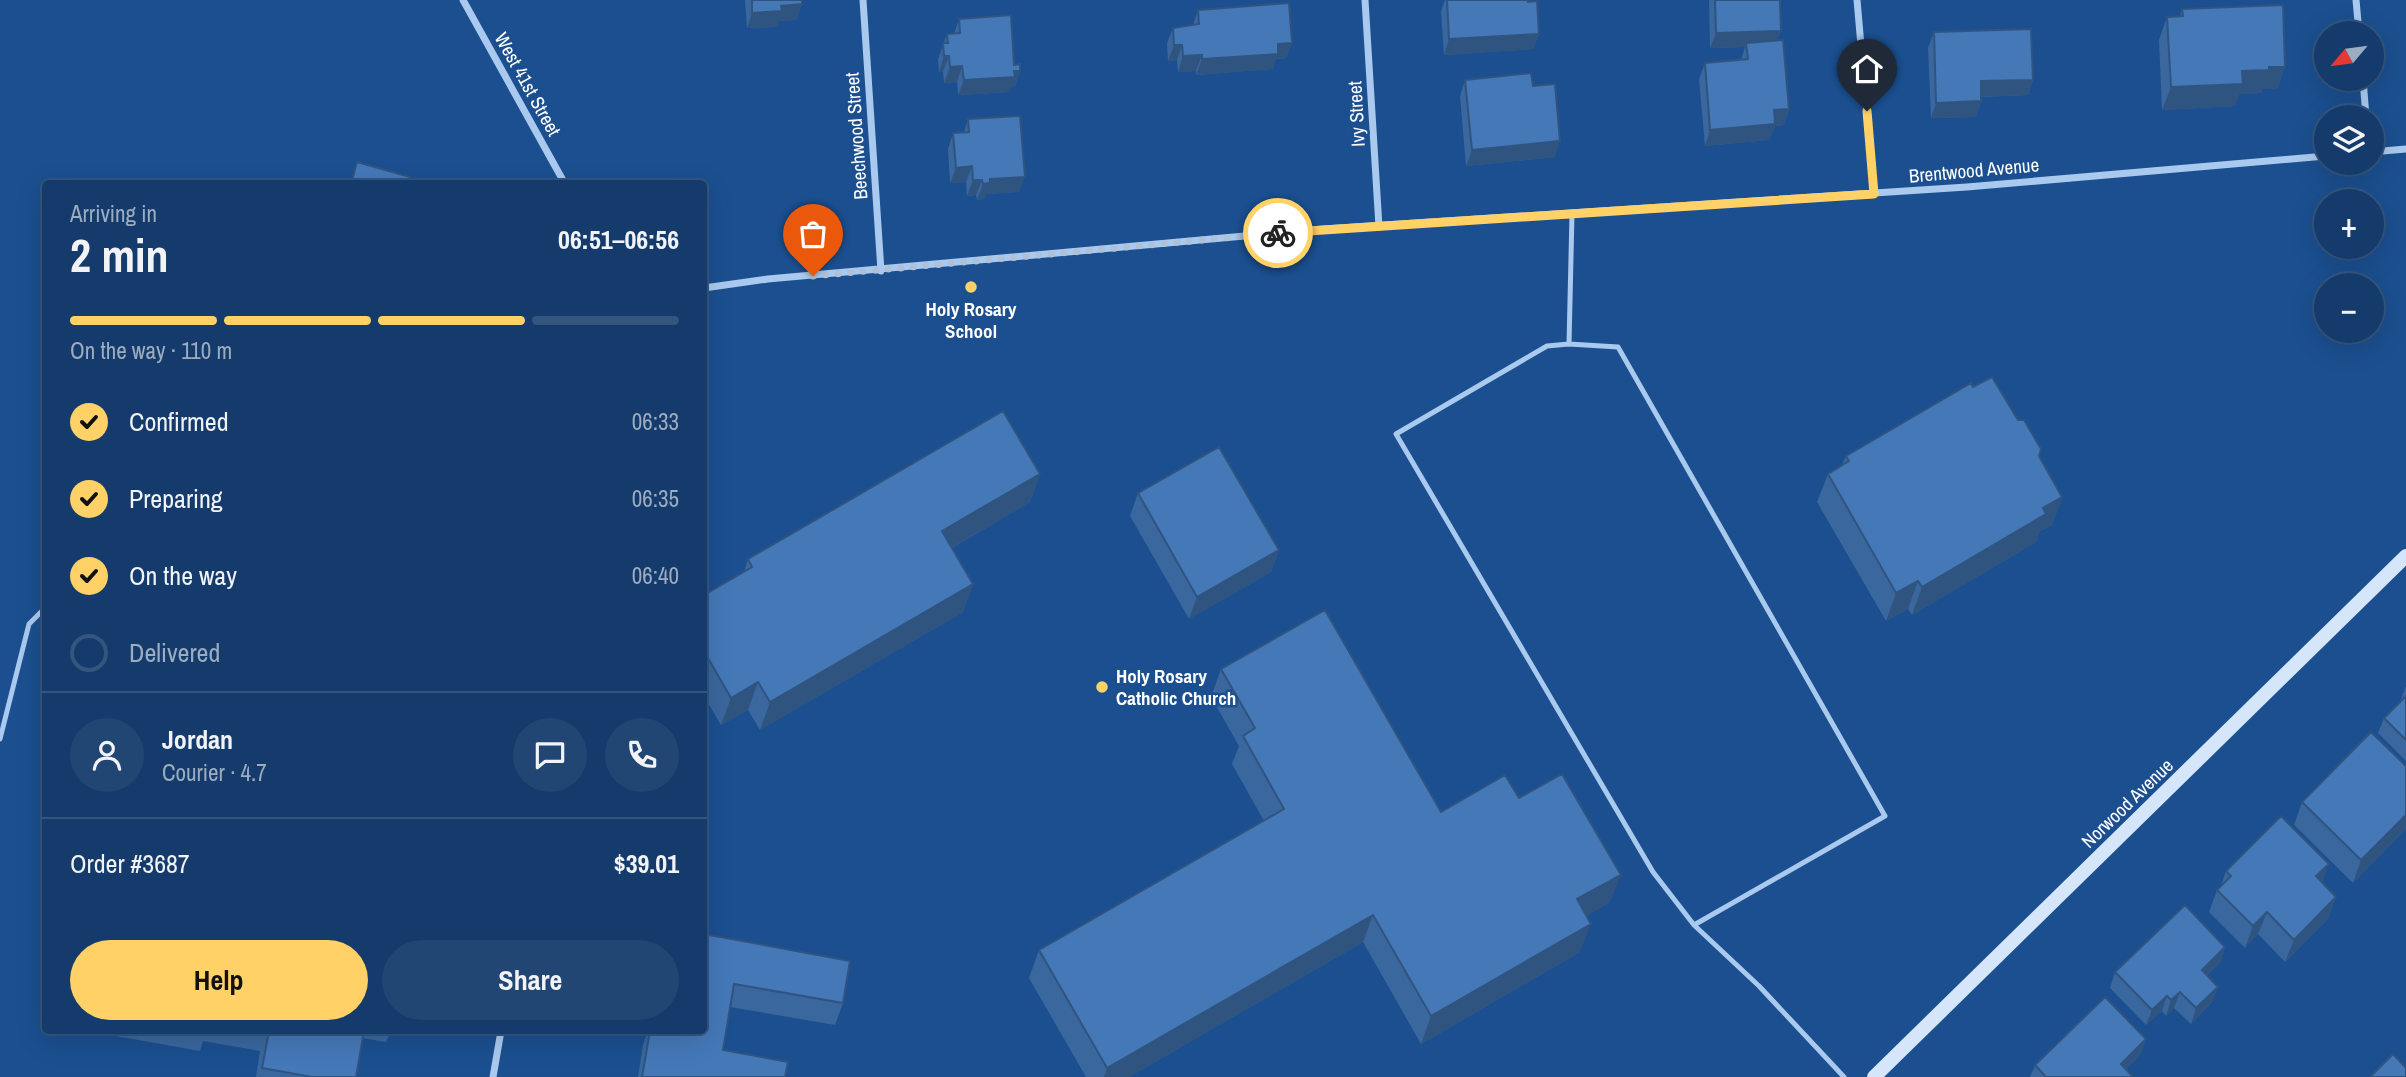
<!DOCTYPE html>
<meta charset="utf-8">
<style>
:root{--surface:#143b6b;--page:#214673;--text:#f1f3f6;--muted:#9dadc1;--line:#33557e;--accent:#ffd166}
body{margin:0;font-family:"Archivo Narrow",sans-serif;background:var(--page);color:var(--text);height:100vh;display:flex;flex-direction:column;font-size:26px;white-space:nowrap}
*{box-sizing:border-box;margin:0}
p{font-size:23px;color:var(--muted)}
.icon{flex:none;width:38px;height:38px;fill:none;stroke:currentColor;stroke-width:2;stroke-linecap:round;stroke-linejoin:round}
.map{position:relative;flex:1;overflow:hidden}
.side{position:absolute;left:42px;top:180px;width:665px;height:854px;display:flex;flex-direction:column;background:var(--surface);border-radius:7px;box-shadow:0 7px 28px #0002,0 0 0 2px var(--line)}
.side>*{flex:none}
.needle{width:46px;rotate:241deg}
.fabs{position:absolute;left:2314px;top:21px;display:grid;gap:14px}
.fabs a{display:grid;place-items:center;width:70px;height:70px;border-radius:50%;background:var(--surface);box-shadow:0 7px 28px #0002,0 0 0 2px var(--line);font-size:35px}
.pin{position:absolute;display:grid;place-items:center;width:60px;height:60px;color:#fff;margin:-72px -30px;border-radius:50% 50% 50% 0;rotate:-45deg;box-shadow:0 0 7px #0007}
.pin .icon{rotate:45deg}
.courier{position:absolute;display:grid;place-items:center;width:70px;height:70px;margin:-35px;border:5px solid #ffd166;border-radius:50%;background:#fff;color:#222;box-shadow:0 2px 9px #0007}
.head em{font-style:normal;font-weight:700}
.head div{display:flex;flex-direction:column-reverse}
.head{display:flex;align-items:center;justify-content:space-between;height:119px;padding:0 28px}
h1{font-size:46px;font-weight:700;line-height:52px}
.bar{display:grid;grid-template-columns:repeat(4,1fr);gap:10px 7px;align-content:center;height:84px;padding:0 28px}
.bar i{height:9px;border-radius:5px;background:var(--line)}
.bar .on{background:var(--accent)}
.bar p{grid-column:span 4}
.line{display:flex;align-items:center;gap:18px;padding:0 28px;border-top:2px solid var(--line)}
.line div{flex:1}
.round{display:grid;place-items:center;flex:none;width:74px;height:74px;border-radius:37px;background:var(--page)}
ol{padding:0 28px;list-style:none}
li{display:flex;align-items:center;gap:21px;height:77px}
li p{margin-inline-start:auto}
li .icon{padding:7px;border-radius:50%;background:var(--accent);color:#111;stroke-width:4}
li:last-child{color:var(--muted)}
li i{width:38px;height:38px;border:4px solid var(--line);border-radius:50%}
.button{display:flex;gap:14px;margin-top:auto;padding:14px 28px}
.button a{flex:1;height:80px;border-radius:42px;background:var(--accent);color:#111;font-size:28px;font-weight:700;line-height:80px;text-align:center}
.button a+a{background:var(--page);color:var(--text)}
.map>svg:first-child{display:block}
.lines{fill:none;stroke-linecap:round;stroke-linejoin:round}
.service{stroke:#a9c9ee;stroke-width:5}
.minor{stroke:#a9c9ee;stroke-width:7}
.secondary{stroke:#d6e6fa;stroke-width:14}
.wall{fill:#3a679d}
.shaded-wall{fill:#305480}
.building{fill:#4478b7;stroke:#305480;stroke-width:2}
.done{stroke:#afc1d8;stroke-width:7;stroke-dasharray:0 12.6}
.route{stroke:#ffd166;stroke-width:9}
.poi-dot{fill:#ffd166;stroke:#1b4f8f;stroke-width:2.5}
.labels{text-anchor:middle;stroke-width:5;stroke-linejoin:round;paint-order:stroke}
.street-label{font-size:19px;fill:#fff;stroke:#1b4f8f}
.poi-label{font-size:19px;font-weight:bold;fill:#fff;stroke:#1b4f8f}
</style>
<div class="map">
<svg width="2406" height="1077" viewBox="0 0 2406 1077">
<rect width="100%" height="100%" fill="#1b4f8f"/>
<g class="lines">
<!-- service -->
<path class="service" d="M167,184l9,-3 14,3
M1572,214l-3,130 -22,2 -151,88 257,438 41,53 65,61 85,91
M1569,344l49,3 267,469 -191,109
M0,739l29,-115 17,-17"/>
<!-- minor -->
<path class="minor" d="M463,0l102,184
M863,0l18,271
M1365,0l14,227
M1857,0l17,194
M2356,0l3,33
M2363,79l3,38
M2371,152l35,-3
M704,288l64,-9 555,-50 644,-42 359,-31
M493,1077l8,-46"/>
<!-- secondary -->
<path class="secondary" d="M1874,1077l532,-521"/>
</g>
<!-- wall -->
<path class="wall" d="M745,0h57v4l-6,16 -17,1 -2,6 -30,1z
M1445,0h83l11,34 -6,15 -89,6 -3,-44z
M1709,0h71l1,31 -4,9 12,69 -5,16 -9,1 -6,14 -64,6 -6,-67 6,-16 36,-3 4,-13 -35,1z
M2182,9l103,58 -8,22h-15l-1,4 -22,1 -4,12 -73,4 -3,-70 8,-23 13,-1z
M1198,10l94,33 -6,15 -10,1 -3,10 -77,6v-4l-18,1 -1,-12 -9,1 -1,-18 6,-15 20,-3z
M959,19l61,52 -5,15 -4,1 -2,5 -51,3 -1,-13 -13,1 -1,-12 -4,1 -1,-13 9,-25h7z
M1934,32l99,48 -5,15 -47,2v4l-5,16 -45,1 -3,-70z
M1465,80l68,6 22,71 -89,9 -6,-70z
M968,119l51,73 -33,2 -2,5 -7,1 -1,-5 -9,1 -1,-14 -16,1 -2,-34 5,-16 11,-1z
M1973,387l66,69 23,41 -10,28 -12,6 -4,11 -124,73 -4,-6 -22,12 -69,-119 11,-28 14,-9 4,-9z
M1040,474l-10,28 -78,46 21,36 -10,28 -203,118 -12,-20 -27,15 -17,-29v-101l40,-23 4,-13z
M1138,493l141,57 -8,22 -82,47 -59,-103z
M1221,669l220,143 78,-14 91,104 -24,14 -6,36 -159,92 -58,-102 -234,135h-43l-57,-99 10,-28 225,-129 -32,-57 7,-18 -28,-49z
M2406,686v75l-28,-28 6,-15 16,-16z
M2406,766v63l-53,54 -59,-58 8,-23z
M2226,871l96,11 14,15 -8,22 -43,43 -27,-28 -13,14 -36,-36 8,-22 4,-4z
M704,934l139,69 -8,22 -105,-18 -7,43 62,27h-147l5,-32 5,-14h56z
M2225,947l-5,16 -13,12 11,12 -6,15 -21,22 -17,-16 -8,8 -4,-5 -16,14 -36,-37 5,-16z
M88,1031h303l-5,11 -24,-4 -6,39h-100l4,-26 -57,-10 -3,10z
M2146,1039l-6,16 -14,14 7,8h-103l5,-12z"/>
<!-- shaded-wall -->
<path class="shaded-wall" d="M802,4l-6,16 -17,1 -2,6 -30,1 5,-15 29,-7z
M1781,31l-6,16 -29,-4 -1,4 -35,1 6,-15z
M1539,34l-6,15 -89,6 5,-16z
M1292,43l-6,15 -10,1 -3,10 -77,6 6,-16 76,-15z
M1174,45h8l-5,15 -9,1z
M1202,55l-6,16 -18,1 5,-16z
M944,56h5l-6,15 -4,1z
M962,66l-5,16 -13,1 6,-16z
M2269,67h16l-8,22h-15l-1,4 -22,1 -4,12 -73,4 9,-23 71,-16z
M1020,71l-5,15 -4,1 -2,5 -51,3 6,-15z
M2033,80l-5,15 -53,2 6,-16z
M1981,101l-5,16 -45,1 5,-15z
M1789,109l-5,16 -9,1 -6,14 -64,6 5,-16 64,-20z
M1560,141l-5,16 -89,9 6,-16z
M972,166l-6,16 -16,1 6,-15z
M1025,177l-6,15 -33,2 -2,5 -7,1 6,-16 7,-5z
M973,180h9l-6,15 -9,1z
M1040,474l-10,28 -98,57 10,-28z
M2062,497l-10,28 -12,6 -4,11 -124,73 10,-28z
M1279,550l-8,22 -82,47 8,-22z
M1918,581l-10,28 -22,12 10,-28z
M973,584l-10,28 -203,118 10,-28z
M758,682l-10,28 -27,15 10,-27z
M2406,815v14l-53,54 8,-23z
M2329,864l-8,22 -5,-10z
M1621,875l-11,27 -43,25 10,-28z
M2336,897l-8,22 -43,43 9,-22z
M2267,912l-9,22 -13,14 8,-22z
M1373,915l-10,27 -234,135h-25l3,-9z
M1591,924l-11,28 -159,92 10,-28z
M2225,947l-5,16 -24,22 6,-15z
M2218,987l-6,15 -21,22 5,-16z
M2180,992l-6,16 -8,8 5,-16z
M2167,996l-5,15 -16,14 6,-15z
M2146,1039l-6,16 -22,22 3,-13z"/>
<!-- building -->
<path class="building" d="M752,0h50v4l-21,2 1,5 -30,2z
M1447,0h81v2l9,-1 2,33 -90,5z
M1715,0h65l1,31 -65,2z
M1289,3l3,40 -14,1v10l-76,5v-4l-19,1 -1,-11h-8l-1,-17 26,-4 -1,-14z
M2283,5l2,62h-16v3l-27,1 1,13 -72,3 -4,-70 16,-1 -1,-7z
M1011,15l3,50 6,-1v7h-6l1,6 -51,3 -2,-14 -12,1 -1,-11h-5l-1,-13h5l-1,-9 13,-1 -1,-14z
M2031,29l2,51 -52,1v20l-45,2 -2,-71z
M1783,40l6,69 -15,1 1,14 -65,6 -5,-67 43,-4 -2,-16z
M1531,73l2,13 22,-2 5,57 -88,9 -7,-70z
M1020,116l5,61 -35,2v4l-7,1 -1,-4h-9l-1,-14 -16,2 -3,-35 16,-1 -1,-13z
M357,162l53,15 -2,7h-57z
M1992,377l26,43h6l17,29 -2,7 23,41 -19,11 3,6 -124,73 -4,-6 -22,12 -68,-119 21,-13 -3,-5 125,-73 2,4z
M1003,411l37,63 -98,57 31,53 -203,118 -12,-20 -27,16 -27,-47v-56l48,-28 -4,-8z
M1219,447l60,103 -82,47 -59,-104z
M1325,610l116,202 64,-37 14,23 43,-24 59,101 -44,24 14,25 -160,92 -58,-101 -266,153 -68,-118 245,-141 -41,-73 12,-8 -34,-59z
M2406,696v44l-22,-22z
M2371,732l35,34v49l-45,45 -59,-58z
M2281,816l48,48 -13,12 20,21 -42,43 -27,-28 -14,14 -36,-36 14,-14 -5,-5z
M2185,905l40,42 -23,23 16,17 -22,21 -16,-16 -9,8 -4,-4 -15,14 -37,-38z
M704,934l146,27 -7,42 -109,-19 -11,66 65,12 -3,15h-143l8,-46h54z
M2105,997l41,42 -25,25 12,13h-87l-11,-12z
M269,1031h95l-8,46h-44l-50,-9z
M2393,1054l13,14v9h-36z"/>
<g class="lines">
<!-- done -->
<path class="done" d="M813,276l465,-43"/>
<!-- route -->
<path class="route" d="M1278,233l596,-39 -7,-83"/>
</g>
<!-- markers -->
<g class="poi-dot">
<circle cx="971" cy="287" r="7"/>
<circle cx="1102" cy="687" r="7"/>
</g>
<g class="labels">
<!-- street labels -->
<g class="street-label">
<text transform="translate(528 84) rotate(61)" y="7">West 41st Street</text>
<text transform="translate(1356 114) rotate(-93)" y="7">Ivy Street</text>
<text transform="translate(856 136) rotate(-94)" y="7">Beechwood Street</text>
<text transform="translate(1974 170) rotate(-5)" y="7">Brentwood Avenue</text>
<text transform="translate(2127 803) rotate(-44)" y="7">Norwood Avenue</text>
</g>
<!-- poi labels -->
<g class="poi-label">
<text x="971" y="316">Holy Rosary<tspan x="971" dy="22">School</tspan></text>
<text x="1116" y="683" text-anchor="start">Holy Rosary<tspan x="1116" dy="22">Catholic Church</tspan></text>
</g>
</g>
</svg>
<div class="fabs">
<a><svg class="needle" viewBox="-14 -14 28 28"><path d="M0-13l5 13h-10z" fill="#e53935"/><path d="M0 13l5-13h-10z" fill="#9dadc1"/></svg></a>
<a><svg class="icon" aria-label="layers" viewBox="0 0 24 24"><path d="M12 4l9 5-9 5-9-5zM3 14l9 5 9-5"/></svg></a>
<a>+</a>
<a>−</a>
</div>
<div class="pin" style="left:813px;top:276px;background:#ea580c"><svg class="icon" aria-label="bag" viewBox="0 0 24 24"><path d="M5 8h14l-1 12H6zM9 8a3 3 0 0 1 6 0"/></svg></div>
<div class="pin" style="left:1867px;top:111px;background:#1f2937"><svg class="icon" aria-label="home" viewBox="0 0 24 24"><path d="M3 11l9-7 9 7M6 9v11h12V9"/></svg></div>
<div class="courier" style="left:1278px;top:233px"><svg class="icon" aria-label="bike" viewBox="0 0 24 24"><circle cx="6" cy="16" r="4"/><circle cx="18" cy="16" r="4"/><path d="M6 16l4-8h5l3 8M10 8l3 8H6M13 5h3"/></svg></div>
<section class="side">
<div class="head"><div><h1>2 min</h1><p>Arriving in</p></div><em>06:51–06:56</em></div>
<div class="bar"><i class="on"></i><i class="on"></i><i class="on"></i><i></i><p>On the way · 110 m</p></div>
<ol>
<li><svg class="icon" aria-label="check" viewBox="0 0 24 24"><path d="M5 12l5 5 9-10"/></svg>Confirmed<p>06:33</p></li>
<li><svg class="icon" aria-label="check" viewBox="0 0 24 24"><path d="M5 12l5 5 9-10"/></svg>Preparing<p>06:35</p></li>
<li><svg class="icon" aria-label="check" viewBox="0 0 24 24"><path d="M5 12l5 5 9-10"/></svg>On the way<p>06:40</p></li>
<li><i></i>Delivered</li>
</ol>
<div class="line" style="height:126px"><a class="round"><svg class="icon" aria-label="person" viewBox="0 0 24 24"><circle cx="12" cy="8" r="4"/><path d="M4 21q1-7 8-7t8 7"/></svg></a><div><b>Jordan</b><p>Courier · 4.7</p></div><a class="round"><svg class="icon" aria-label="chat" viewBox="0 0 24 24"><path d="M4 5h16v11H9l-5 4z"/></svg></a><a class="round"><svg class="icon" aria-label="phone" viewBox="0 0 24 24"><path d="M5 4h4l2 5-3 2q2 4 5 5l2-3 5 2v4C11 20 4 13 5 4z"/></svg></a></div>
<div class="line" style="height:91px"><div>Order #3687</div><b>$39.01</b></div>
<div class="button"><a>Help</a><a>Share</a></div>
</section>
</div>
